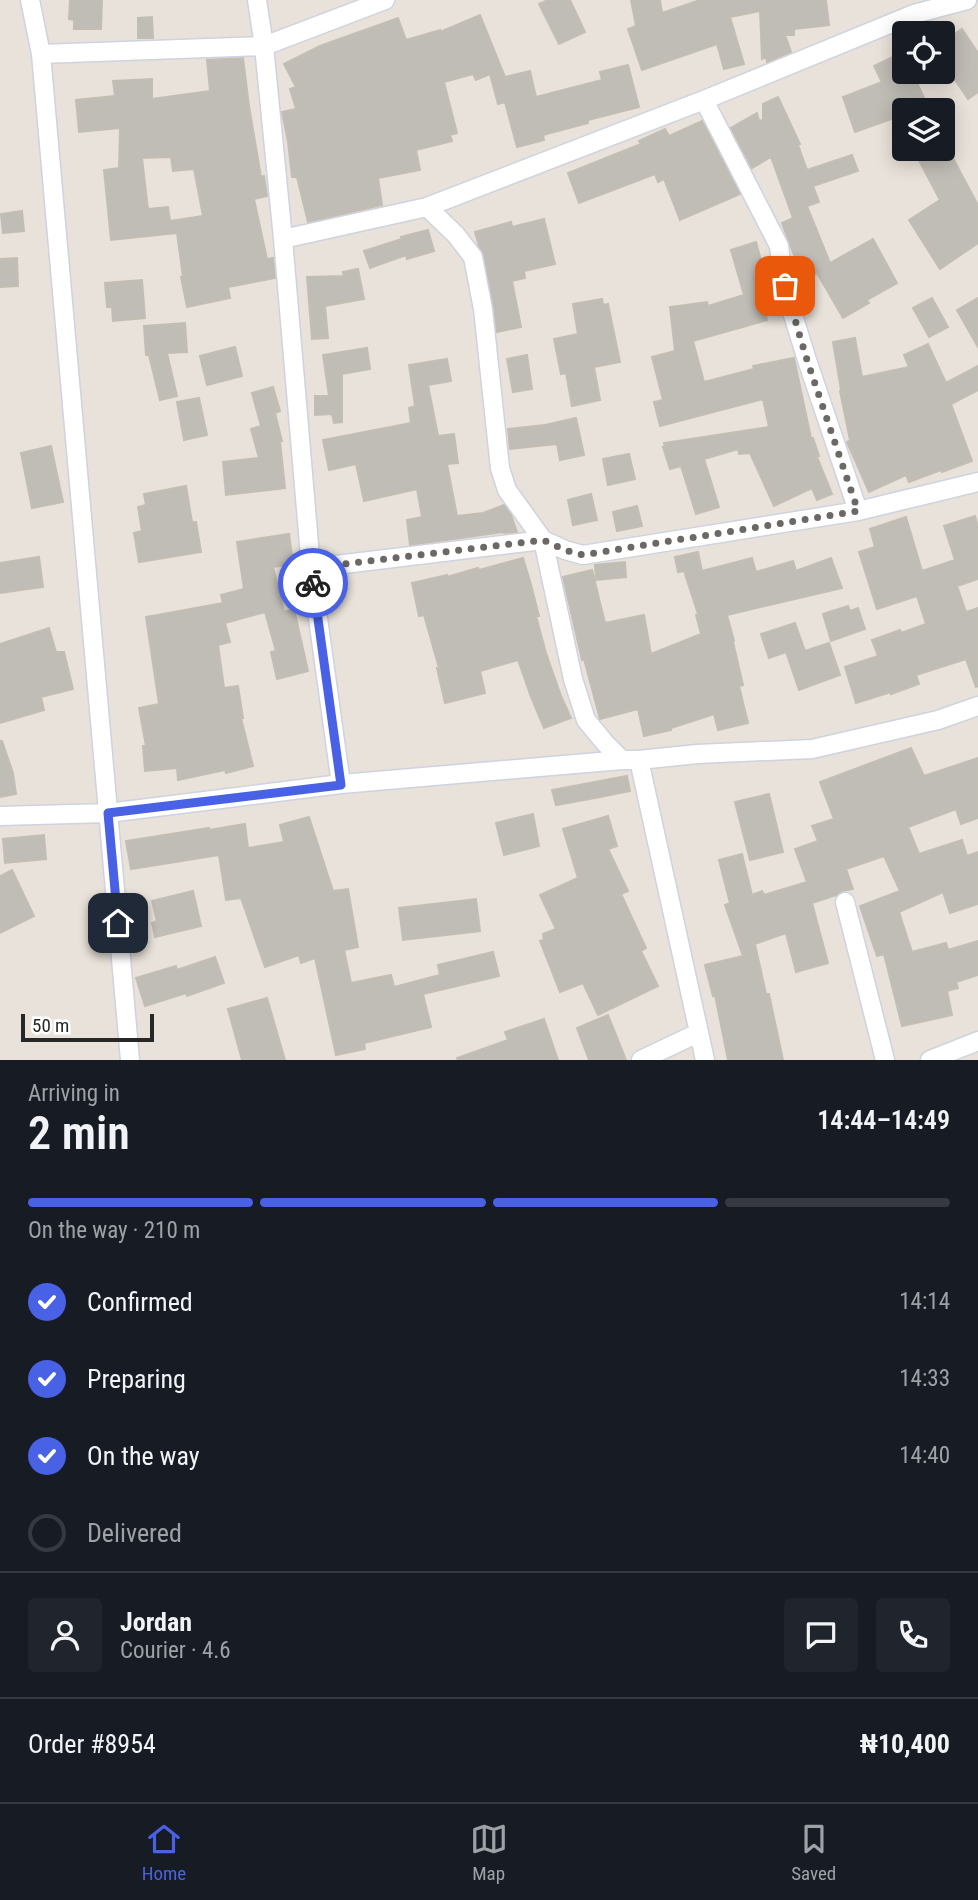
<!DOCTYPE html>
<meta charset="utf-8">
<style>
:root{--surface:#171b24;--page:#20242c;--text:#f1f3f6;--muted:#9ea1a6;--line:#363941;--accent:#4961e5}
body{margin:0;font-family:"Roboto Condensed",sans-serif;background:var(--page);color:var(--text);height:100vh;display:flex;flex-direction:column;font-size:26px;white-space:nowrap}
*{box-sizing:border-box;margin:0}
p{font-size:23px;color:var(--muted)}
.icon{flex:none;width:38px;height:38px;fill:none;stroke:currentColor;stroke-width:2;stroke-linecap:round;stroke-linejoin:round}
.map{position:relative;height:1060px;overflow:hidden}
.drawer{display:flex;flex-direction:column;background:var(--surface);flex:1}
.drawer>*{flex:none}
.tools{position:absolute;left:892px;top:21px;display:grid;gap:14px}
.tools a{display:grid;place-items:center;width:63px;height:63px;border-radius:7px;background:var(--surface);box-shadow:0 4px 18px #0003;font-size:35px}
.scale{position:absolute;left:21px;bottom:18px;width:133px;box-sizing:border-box;padding-left:7px;border:4px solid #272727;border-top:0;font-size:19px;line-height:24px;white-space:nowrap;color:#272727;-webkit-text-stroke:5px #fff;paint-order:stroke}
.pin{position:absolute;display:grid;place-items:center;width:60px;height:60px;color:#fff;margin:-30px;border-radius:14px;box-shadow:0 4px 10px #0006}
.courier{position:absolute;display:grid;place-items:center;width:70px;height:70px;margin:-35px;border:5px solid #4961e5;border-radius:50%;background:#fff;color:#222;box-shadow:0 2px 9px #0007}
.overview em{font-style:normal;font-weight:600}
.overview div{display:flex;flex-direction:column-reverse}
.overview{display:flex;align-items:center;justify-content:space-between;height:119px;padding:0 28px}
h1{font-size:46px;font-weight:600;line-height:52px}
.bar{display:grid;grid-template-columns:repeat(4,1fr);gap:10px 7px;align-content:center;height:84px;padding:0 28px}
.bar i{height:9px;border-radius:5px;background:var(--line)}
.bar .on{background:var(--accent)}
.bar p{grid-column:span 4}
.line{display:flex;align-items:center;gap:18px;padding:0 28px;border-top:2px solid var(--line)}
.line div{flex:1}
.round{display:grid;place-items:center;flex:none;width:74px;height:74px;border-radius:7px;background:var(--page)}
ol{padding:0 28px;list-style:none}
li{display:flex;align-items:center;gap:21px;height:77px}
li p{margin-inline-start:auto}
li .icon{padding:7px;border-radius:50%;background:var(--accent);color:#fff;stroke-width:4}
li:last-child{color:var(--muted)}
li i{width:38px;height:38px;border:4px solid var(--line);border-radius:50%}
.tab-bar{display:flex;justify-content:space-around;align-items:center;height:98px;border-top:2px solid var(--line);background:var(--surface);font-size:19px;color:var(--muted)}
.tab-bar a{display:grid;justify-items:center;gap:4px}
.tab-bar .on{color:var(--accent)}
.map>svg:first-child{display:block}
.building{fill:#c0bcb6;stroke:#c3beb4;stroke-width:2;fill-rule:evenodd}
.lines{fill:none;stroke-linecap:round;stroke-linejoin:round}
.minor-casing{stroke:#cfd2df;stroke-width:21}
.minor{stroke:#fff;stroke-width:18}
.done{stroke:#6b6866;stroke-width:7;stroke-dasharray:0 12.6}
.route{stroke:#4961e5;stroke-width:9}
</style>
<div class="map">
<svg width="978" height="1060" viewBox="0 0 978 1060">
<rect width="100%" height="100%" fill="#e8e2da"/>
<!-- building -->
<path class="building" d="M70,0h32l-1,29h-27v-9l-5,-1z
M548,0h22l15,32 -26,12 -20,-40z
M631,0h29l2,13 38,-13h126l3,25 -35,4v6h-9l6,17 -24,10 -1,-5 -4,2 -2,-48 -30,6 14,47 -20,5 -7,-25 -75,26 -14,-41 8,-3z
M480,15l25,62 25,-6 6,26 66,-17 -2,-8 28,-7 11,42 -51,13v3l-45,12 1,5 -27,7 -12,-45 -7,2 -8,-30 -14,6 -3,-6 -29,8 13,51 -7,2 2,6 -36,9 4,20 -42,8 4,27 -74,17 -11,-45h-5l-4,-35 -6,-30 14,-3 -6,-20 6,-2 -12,-23 36,-18 78,-28 8,22 34,-10v2z
M152,17l1,21h-15v-20z
M962,29l16,24v39l-10,7 -25,-37v-20z
M905,51v21h7l14,30 -15,8h-6v32l-11,-24 -39,14 -12,-35 39,-15 -8,-16z
M243,58l6,48 12,71 3,-1 3,20 -13,3 13,60 6,-1 2,20 -47,9 2,11 -43,9 -6,-30h2l-6,-44 -66,7 -7,-70 15,-2 1,-40 -41,4 -3,-32 39,-4 -2,-15 39,-2v20l58,-8 -3,-31zM171,157l2,14 21,-2 9,47 -33,5 -2,-14 -20,2 -6,-51z
M778,97l22,47 -2,1 9,25 45,-15 6,16 -45,15 6,16 -12,4 23,57 43,-24 24,44 -30,17 2,3 -26,15 -26,-45 -11,6 -12,-24 -12,-32 11,-5 -22,-61 -19,11 -21,-40 26,-15 2,8 4,-1v-16z
M702,121l38,73 -60,26 -16,-41 -6,3 -3,-8 -76,29 -11,-30 73,-29 -2,-3 26,-12 4,7z
M913,149h35l30,56v38l-38,26 -31,-49 31,-20z
M22,211l2,20 -21,2 -2,-19z
M544,219l11,45 -31,7 1,7 -13,3 9,46 -24,5 -3,-24 -10,-53 -5,-9 -4,-14 36,-10 1,5z
M428,230l6,21 -27,8 -1,-4 -36,13 -6,-17 38,-12 -1,-2z
M756,242l8,30 -9,2 12,46 -74,21 11,41 50,-13 -1,-3 41,-8 17,80h2l6,18 -2,1 15,37 -15,6 -5,-12 -38,18 -24,-53 -11,1 -1,-5 -34,10 15,48 -23,7 -15,-48 -11,3 -7,-22h2l-1,-4 105,-16 -6,-28 -103,27 -6,-24 9,-2 -11,-43 23,-6 -5,-44 37,-5 1,4 36,-11 -13,-45z
M17,258l1,28 -18,1v-28z
M358,269l6,30 -39,7 3,32 -16,1 -5,-62 37,-1 -1,-4z
M142,280l3,38 -32,3 -1,-14h-5l-2,-24z
M932,298l16,29 -19,10 -16,-29z
M978,298v49l-21,-37z
M602,299l1,6 5,-1 12,58 -26,5 6,33 -28,6 -6,-33 -5,1 -7,-35 24,-5 -5,-30z
M185,323l2,29 -20,1 10,43 -17,4 -11,-45h-3l-2,-29z
M855,338l7,39 47,-10 -5,-12 24,-11 18,39 32,-17v24l-27,14 21,57 -30,11 -1,-2 -32,12 -3,-7 -37,17 -22,-50 3,-2 -10,-49 1,-1 -8,-48z
M235,347l7,29 -35,9 -7,-29z
M367,348l3,21 -28,5v48l-8,1 -2,-9 -17,1v-19h14l-6,-41z
M527,355l5,34 -19,3 -6,-33z
M447,359l4,22 -23,4 10,51 16,-2 4,29 -11,1 10,52 26,-3 21,-8 7,10 6,17 -13,1 -1,-1 -93,13 -3,-25 15,-3 -5,-28 -53,12 -8,-37 -27,6 -6,-30 88,-17 -2,-15 6,-2 -6,-41z
M273,387l7,24 -5,2 7,28h-2l5,47 -59,7 -3,-33 36,-4 -8,-29 10,-3 -9,-33z
M199,398l8,37 -23,5 -7,-38z
M576,418l8,37 -24,5 -3,-16 -47,5 -2,-20 37,-4z
M51,446l12,56 -31,6 -11,-55z
M629,454l6,25 -27,6 -5,-26z
M186,486l6,36h4l5,30 -62,10 -5,-29 8,-2 -4,-24 8,-2 -2,-11z
M591,494l6,26 -24,5 -5,-25z
M637,506l5,20 -25,5 -4,-19z
M975,516l3,11v52l-21,7 9,26 12,-4v78l-2,1 -10,-28 -50,16 3,9 -28,10v-2l-35,11 -11,-36 33,-11 -6,-16 28,-10 1,3 25,-9 -9,-28 -40,13 -18,-57 16,-5 -5,-18 36,-12 16,54 33,-11 -11,-34z
M289,534l4,30 -20,3 11,45 10,-3 14,62 -31,8 -6,-27 5,-1 -11,-39 -40,11 5,19 -12,3 6,43 14,-2 5,32h-2l12,48 -27,7 -1,-3 -47,10 -1,-12 -32,3 -2,-25h3l-7,-38 20,-4 -13,-87 77,-14 -2,-8 23,-6 -7,-47z
M698,552l4,19 50,-13 4,14 37,-11 3,10 35,-13 11,30 -115,27 7,26 -1,1 10,43 -4,1 9,37 -30,7 -4,-16 -43,14v2l-27,6 -6,-27 -38,10 -16,-60 -2,1 -19,-83 29,-7 13,53 39,-8 7,39 50,-20 -5,-19 2,-1 -14,-43 -6,1 -3,-15z
M39,557l4,30 -43,6v-30z
M523,558l7,23 9,35h-3l10,37 15,43 10,22 -27,10 -13,-31 -13,-37 -38,11 5,22 -40,10 -8,-35h2l-15,-53 -5,1 -7,-33 35,-8v2l31,-9 1,2z
M625,562l1,15 -30,3 -1,-15z
M848,606l2,5 8,-3 7,21 -34,12 -8,-27z
M795,623l10,28 24,-8 11,32 -41,15 -13,-38 -17,6 -8,-24z
M49,628l7,24h8l9,37 -32,8 3,13 -44,13v-79z
M0,741h2l11,32 3,21 -16,3z
M911,748l13,28 54,-18v60l-17,6 -5,-15 -48,18 11,27 43,-14 5,16 11,-4v52l-28,9 -7,-21 -44,20 13,40 34,-9 2,7 30,-9v34l-22,7 2,6 -11,3 5,24 -50,11 -18,-72 -7,2 -17,-50 40,-15 -16,-35 -38,13 7,20 -11,2 -6,4 -24,8 16,60 -32,9 -10,-39 -31,11 11,50h3l14,66h-55l-13,-65 -2,1 -8,-31 38,-9 -18,-51 5,-2 -11,-43 23,-6 10,41 10,-4 2,4 43,-13 -12,-33 23,-8 -6,-15 22,-7 -14,-37z
M627,776l3,15 -35,7 -39,7 -4,-15z
M769,794l14,58 -33,8 -15,-58z
M533,814l6,32 -35,9 -8,-32z
M608,816l9,30 -9,3 20,42 -7,3 25,54 -5,3 17,35 -60,29 -15,-32 -23,9 -20,-51 4,-1 -1,-6 13,-5 -16,-34 38,-17 -15,-49z
M309,817l24,74 15,-2 10,58 -14,3 7,33 40,-8 3,12 46,-12 -2,-10 55,-13 6,24 -76,18 8,33 -67,16 1,6 -29,6 -21,-97 -14,5 -2,-8 -34,12 -24,-69 -15,2 -7,-45 -88,14 -5,-28 83,-13v2l36,-6 3,24 36,-6 -4,-17z
M44,835l2,24 -41,4 -2,-24z
M12,870l22,46 -34,17v-57z
M193,891l8,35 -46,11 -3,-14 5,-2 -5,-20z
M476,899l4,32 -77,9 -4,-32z
M215,957l9,26 -37,13 -1,-3 -41,13 -9,-28 40,-12 1,4z
M267,998l18,62h-43l-14,-51z
M608,1015l18,45h-37l-12,-32z
M544,1019l14,41h-100l-1,-2 51,-18 -3,-8z"/>
<g class="lines">
<defs>
<path id="minor" d="M30,0l11,54 89,1006
M257,0l7,46 19,193 28,329 30,216
M41,54l223,-8 121,-46
M704,100l75,146 5,40 23,74 51,151
M427,207l29,28 17,22 10,52 17,159 7,22 36,50 30,139 13,41 19,23 17,17
M283,239l144,-32 277,-107 210,-86 53,-14
M311,568l232,-28 22,10 18,5 275,-44 120,-29
M639,760l66,300
M0,816l108,-3 233,-29 281,-24h17l58,-6 115,-5 126,-29 40,-14
M845,902l40,158
M641,1060l57,-27
M930,1060l48,-19"/>
</defs>
<!-- minor casing -->
<use href="#minor" class="minor-casing"/>
<!-- minor -->
<use href="#minor" class="minor"/>
</g>
<g class="lines">
<!-- done -->
<path class="done" d="M313,583l-2,-15 232,-28 22,10 18,5 275,-44 -51,-151 -22,-74"/>
<!-- route -->
<path class="route" d="M118,923l-10,-110 233,-28 -28,-202"/>
</g>
</svg>
<div class="tools">
<a><svg class="icon" aria-label="locate" viewBox="0 0 24 24"><circle cx="12" cy="12" r="6"/><path d="M12 2v4M12 18v4M2 12h4M18 12h4"/></svg></a>
<a><svg class="icon" aria-label="layers" viewBox="0 0 24 24"><path d="M12 4l9 5-9 5-9-5zM3 14l9 5 9-5"/></svg></a>
</div>
<div class="scale">50 m</div>
<div class="pin" style="left:785px;top:286px;background:#ea580c"><svg class="icon" aria-label="bag" viewBox="0 0 24 24"><path d="M5 8h14l-1 12H6zM9 8a3 3 0 0 1 6 0"/></svg></div>
<div class="pin" style="left:118px;top:923px;background:#1f2937"><svg class="icon" aria-label="home" viewBox="0 0 24 24"><path d="M3 11l9-7 9 7M6 9v11h12V9"/></svg></div>
<div class="courier" style="left:313px;top:583px"><svg class="icon" aria-label="bike" viewBox="0 0 24 24"><circle cx="6" cy="16" r="4"/><circle cx="18" cy="16" r="4"/><path d="M6 16l4-8h5l3 8M10 8l3 8H6M13 5h3"/></svg></div>
</div>
<section class="drawer">
<div class="overview"><div><h1>2 min</h1><p>Arriving in</p></div><em>14:44–14:49</em></div>
<div class="bar"><i class="on"></i><i class="on"></i><i class="on"></i><i></i><p>On the way · 210 m</p></div>
<ol>
<li><svg class="icon" aria-label="check" viewBox="0 0 24 24"><path d="M5 12l5 5 9-10"/></svg>Confirmed<p>14:14</p></li>
<li><svg class="icon" aria-label="check" viewBox="0 0 24 24"><path d="M5 12l5 5 9-10"/></svg>Preparing<p>14:33</p></li>
<li><svg class="icon" aria-label="check" viewBox="0 0 24 24"><path d="M5 12l5 5 9-10"/></svg>On the way<p>14:40</p></li>
<li><i></i>Delivered</li>
</ol>
<div class="line" style="height:126px"><a class="round"><svg class="icon" aria-label="person" viewBox="0 0 24 24"><circle cx="12" cy="8" r="4"/><path d="M4 21q1-7 8-7t8 7"/></svg></a><div><b>Jordan</b><p>Courier · 4.6</p></div><a class="round"><svg class="icon" aria-label="chat" viewBox="0 0 24 24"><path d="M4 5h16v11H9l-5 4z"/></svg></a><a class="round"><svg class="icon" aria-label="phone" viewBox="0 0 24 24"><path d="M5 4h4l2 5-3 2q2 4 5 5l2-3 5 2v4C11 20 4 13 5 4z"/></svg></a></div>
<div class="line" style="height:91px"><div>Order #8954</div><b>₦10,400</b></div>
</section>
<nav class="tab-bar">
<a class="on"><svg class="icon" aria-label="home" viewBox="0 0 24 24"><path d="M3 11l9-7 9 7M6 9v11h12V9"/></svg>Home</a>
<a><svg class="icon" aria-label="map" viewBox="0 0 24 24"><path d="M3 6l6-2 6 2 6-2v14l-6 2-6-2-6 2zM9 4v14M15 6v14"/></svg>Map</a>
<a><svg class="icon" aria-label="saved" viewBox="0 0 24 24"><path d="M7 4h10v16l-5-4-5 4z"/></svg>Saved</a>
</nav>
